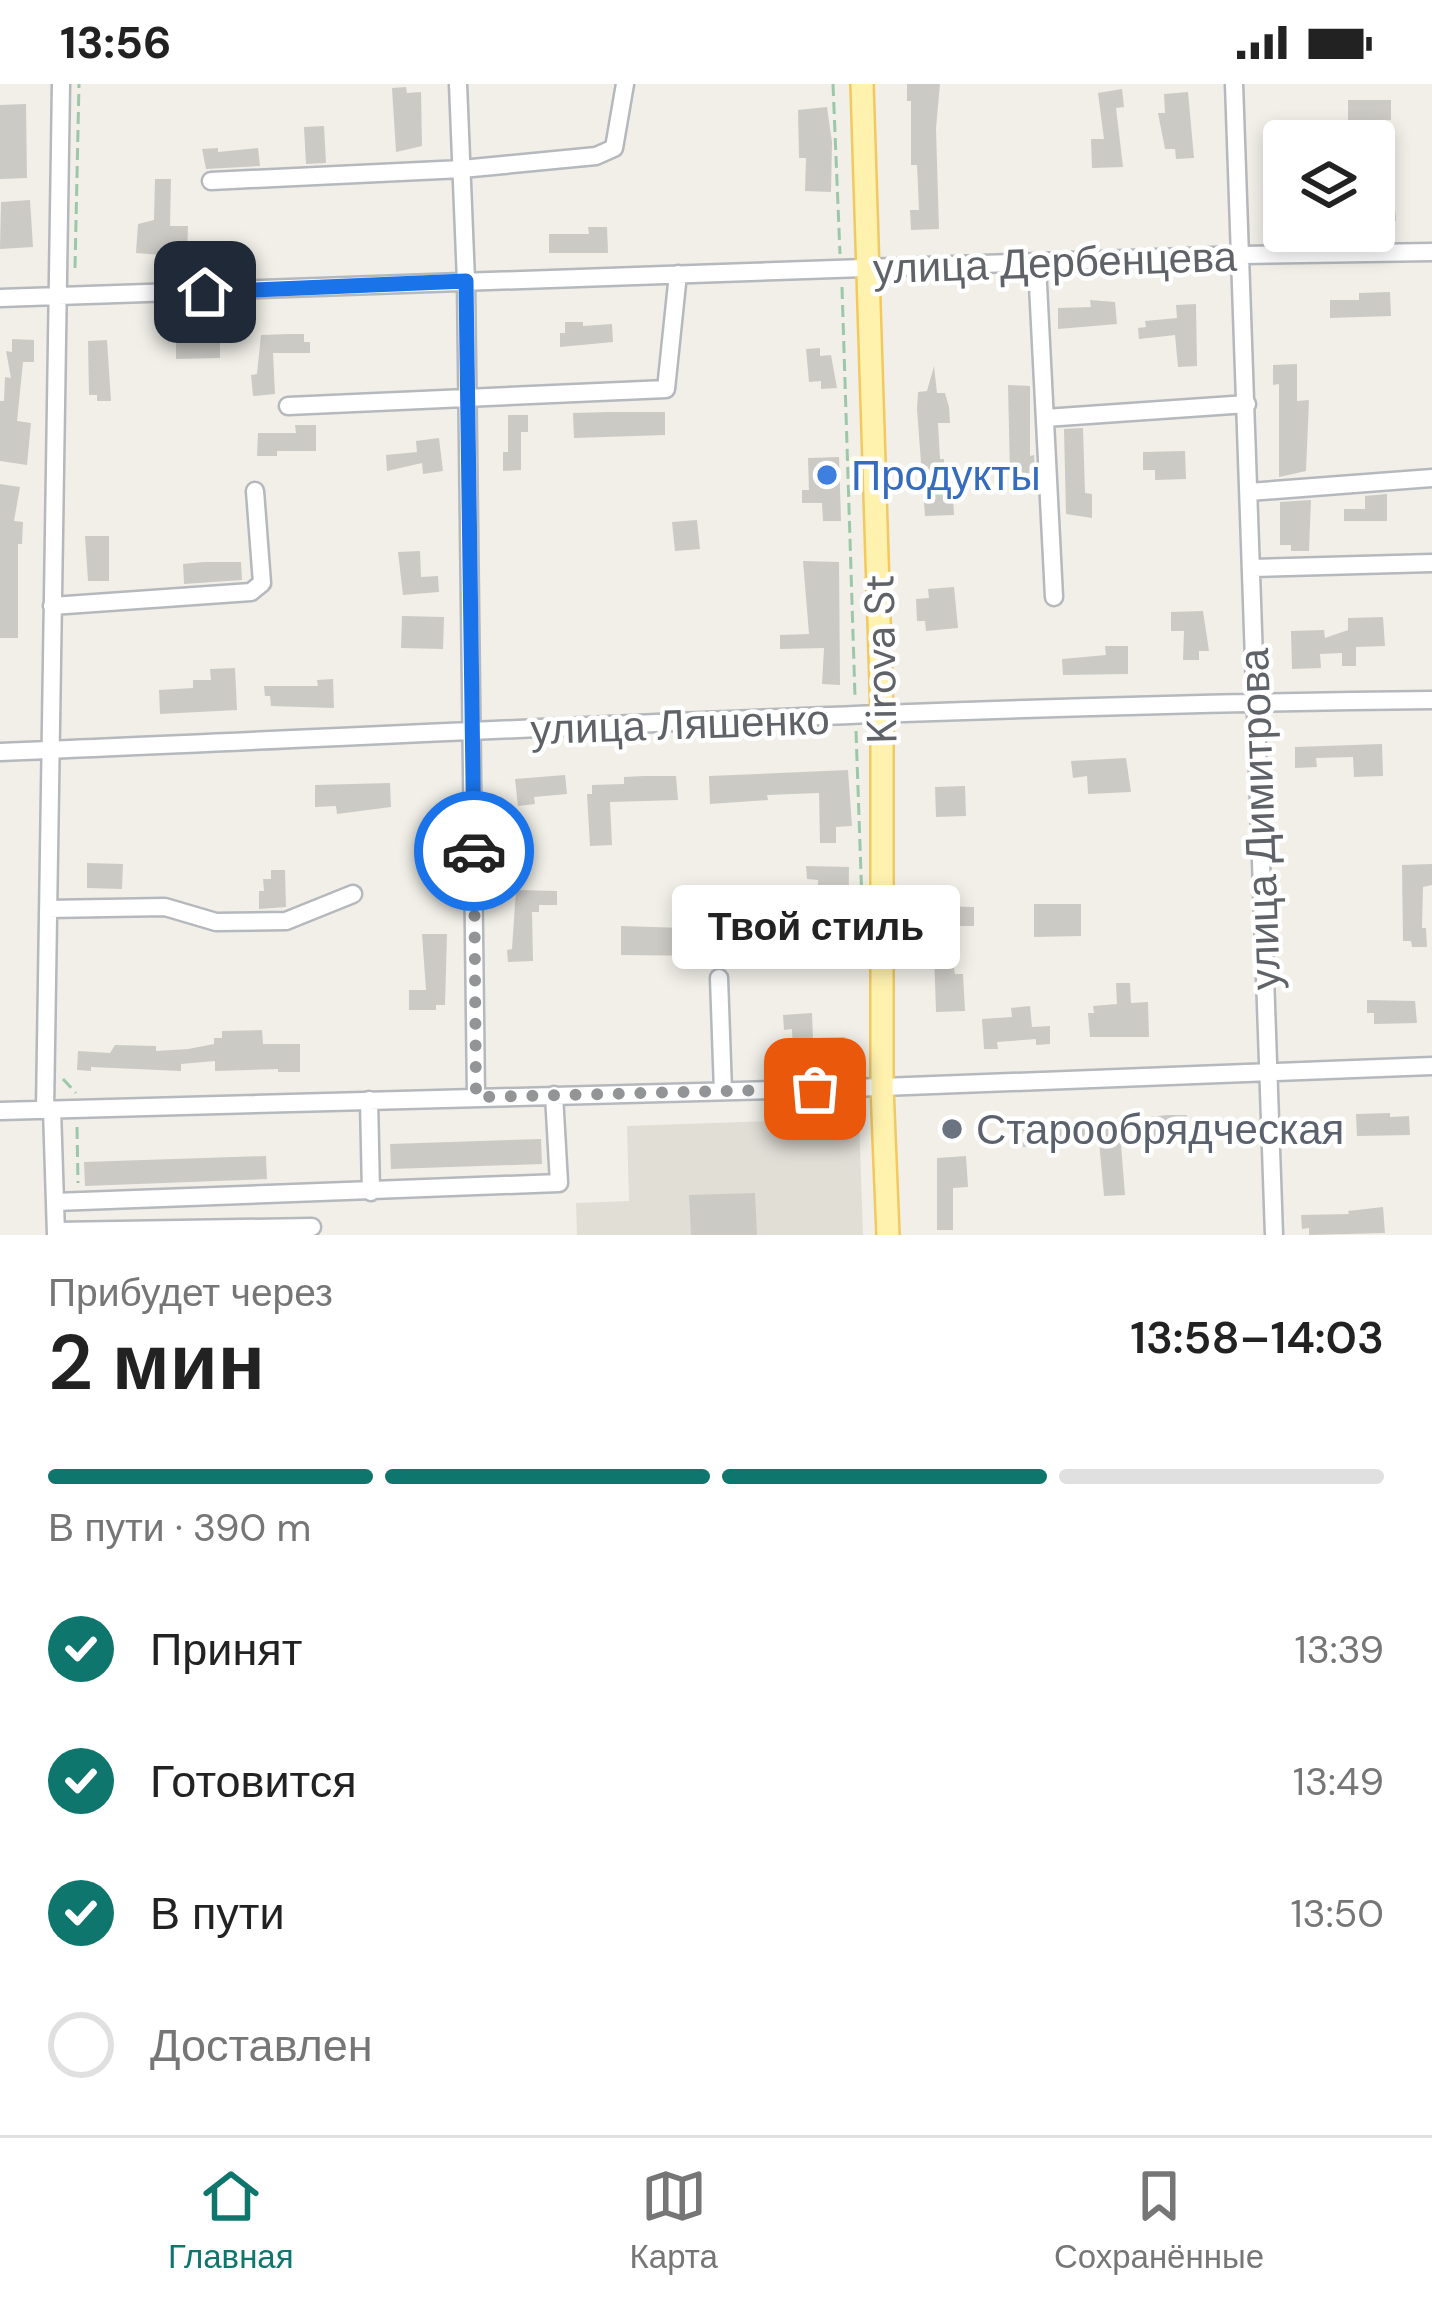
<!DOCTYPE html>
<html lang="ru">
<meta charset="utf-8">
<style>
:root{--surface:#fff;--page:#f6f6f6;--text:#222;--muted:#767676;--line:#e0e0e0;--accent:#0f766e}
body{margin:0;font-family:"DM Sans",sans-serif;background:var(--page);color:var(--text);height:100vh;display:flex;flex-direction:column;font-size:45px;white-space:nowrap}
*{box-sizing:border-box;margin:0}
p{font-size:39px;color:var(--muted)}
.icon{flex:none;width:66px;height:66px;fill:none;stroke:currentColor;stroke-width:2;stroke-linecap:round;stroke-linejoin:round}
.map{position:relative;height:1151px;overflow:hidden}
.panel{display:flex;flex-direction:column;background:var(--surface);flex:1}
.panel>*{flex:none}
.buttons{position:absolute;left:1263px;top:36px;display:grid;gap:24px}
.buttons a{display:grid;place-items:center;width:132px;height:132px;border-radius:12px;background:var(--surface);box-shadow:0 6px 18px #0003;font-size:60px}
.pin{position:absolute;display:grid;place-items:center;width:102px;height:102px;color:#fff;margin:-51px;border-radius:24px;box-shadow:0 6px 18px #0006}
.courier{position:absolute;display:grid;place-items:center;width:120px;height:120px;margin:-60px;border:9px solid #1a73e8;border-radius:50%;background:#fff;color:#222;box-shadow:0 3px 15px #0007}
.bubble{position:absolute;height:84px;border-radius:12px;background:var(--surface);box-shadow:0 6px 18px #0003;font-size:39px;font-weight:600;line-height:84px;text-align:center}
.head em{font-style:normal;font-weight:600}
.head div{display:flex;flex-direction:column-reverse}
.head{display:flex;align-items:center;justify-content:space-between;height:204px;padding:0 48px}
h1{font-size:78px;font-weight:600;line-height:90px}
.bar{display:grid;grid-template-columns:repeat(4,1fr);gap:18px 12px;align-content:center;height:144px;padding:0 48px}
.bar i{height:15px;border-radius:9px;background:var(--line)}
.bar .selected{background:var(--accent)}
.bar p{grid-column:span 4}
ol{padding:0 48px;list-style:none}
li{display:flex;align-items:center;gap:36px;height:132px}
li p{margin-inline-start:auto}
li .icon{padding:12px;border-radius:50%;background:var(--accent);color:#fff;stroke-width:4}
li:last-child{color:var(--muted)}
li i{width:66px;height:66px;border:6px solid var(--line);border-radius:50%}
.status{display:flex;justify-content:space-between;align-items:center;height:84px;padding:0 60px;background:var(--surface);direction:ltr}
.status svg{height:33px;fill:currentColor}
.tabs{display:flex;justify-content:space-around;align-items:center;height:168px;border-top:3px solid var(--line);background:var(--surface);font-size:33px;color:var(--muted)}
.tabs a{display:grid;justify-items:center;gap:6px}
.tabs .selected{color:var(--accent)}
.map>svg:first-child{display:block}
.education{fill:#e1ded6}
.building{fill:#cccac5}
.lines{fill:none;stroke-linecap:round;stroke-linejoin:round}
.minor-casing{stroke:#b5b8bc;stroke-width:21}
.major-casing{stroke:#f2c960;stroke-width:26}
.path{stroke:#9cc7a9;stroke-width:3;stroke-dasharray:12 6;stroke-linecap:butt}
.minor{stroke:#fff;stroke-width:16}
.major{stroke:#fff2af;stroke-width:21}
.done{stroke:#929495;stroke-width:12;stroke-dasharray:0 21.6}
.route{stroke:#1a73e8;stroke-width:15}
.shop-dot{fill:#3f7fe0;stroke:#fff;stroke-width:4.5}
.worship-dot{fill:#6b7280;stroke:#fff;stroke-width:4.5}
.labels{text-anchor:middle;stroke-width:9;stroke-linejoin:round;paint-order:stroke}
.street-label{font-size:42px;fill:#5f6368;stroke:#fff}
.shop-label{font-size:42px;fill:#366cbe;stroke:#fff;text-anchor:start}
.worship-label{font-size:42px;fill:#5b616d;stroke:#fff;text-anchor:start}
</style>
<div class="status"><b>13:56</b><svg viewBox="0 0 49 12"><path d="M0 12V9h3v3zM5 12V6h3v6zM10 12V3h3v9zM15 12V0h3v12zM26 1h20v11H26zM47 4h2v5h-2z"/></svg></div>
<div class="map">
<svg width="1432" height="1151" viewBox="0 0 1432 1151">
<rect width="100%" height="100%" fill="#f1efe8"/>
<!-- education -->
<path class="education" d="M859,1034l4,117h-286l-1,-32 53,-2 -2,-75z"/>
<!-- building -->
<path class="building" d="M907,0h33l-4,44 3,101 -28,1 -1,-20h9l-2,-45h-6v-64h-4z
M406,3l1,6 14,-1 1,54 -26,6 -4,-64z
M1122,5l2,18 -8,1 7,59 -31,1 -1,-29h13l-6,-46z
M1188,8l6,66 -18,1 -1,-10h-10l-7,-36h7l-1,-19z
M1348,16h43v20h-43z
M26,20l1,74 -27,1v-74z
M827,23l5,35 -1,50 -26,-1 1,-33h-7l-1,-48z
M324,42l2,37 -20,1 -2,-37z
M218,64v4l40,-4 2,18 -54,3 -4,-20z
M155,95h16l-1,47h18l-1,31 -51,-4 2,-29 16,-4z
M1387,97l1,15h6l2,25 -21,2 -1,-41z
M30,116l3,47 -33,2 1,-47z
M588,143h19l1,26h-59v-19h40z
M1390,208l1,24 -61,2v-18h29v-7z
M1090,216l25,2 2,22 -59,5v-21l33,-1z
M1196,220l1,62 -19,1 -3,-32 -36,4 -1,-11 8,-1 -1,-6 32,-3 -1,-13z
M565,238h18v4l29,-2 1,18 -53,5v-14h5z
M289,250h15v8h6v11h-37l2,41 -22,2 -2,-21 6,-1 4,-39z
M220,251v23l-44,1v-23z
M12,255l22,1v22h-11l-6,59 14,2 -4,42 -27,-4v-60h4l1,-24 6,1 -5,-27 6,1z
M107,256l4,61h-14v-6h-8l-1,-54z
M820,264v8l11,-1 6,33 -16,1v-8l-12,1 -3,-33z
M1297,280v37l12,-1 -3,71 -27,6v-93l-6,1v-20z
M934,282l3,27h8l4,14 1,16h-12l2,36h4l2,38h7l1,18 -29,1 -8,-107 1,-17 9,-1z
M1008,301l22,1v70l4,-1 1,18 -25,1z
M609,328h56v23l-91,3 -1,-25z
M508,331h20v17h-7v38l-18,1v-19h5z
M295,341h21v26h-39v5h-20l1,-23h38z
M1083,344l2,65 7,1v24l-26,-4 -2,-85z
M439,354l4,33 -20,3 -1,-11 -35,8 -1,-16 31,-3 -1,-11z
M1185,367l1,28 -31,1v-10h-12v-18z
M839,373l2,64h-18l-1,-18h-20v-13h7l-1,-32z
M0,400l20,3 -6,34 9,1 -1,22h-4v94h-18z
M1387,410v27h-43v-12h21v-13z
M1311,416l-2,51h-18v-6h-11v-43z
M697,436l3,29 -25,2 -3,-29z
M85,452h24v45h-21z
M420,467l1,26 17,-1 1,16 -36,3 -5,-43z
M803,477l36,1 1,123 -18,-1 2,-36 -44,1v-14l29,-1z
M204,478h37l1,18 -58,4 -1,-20z
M954,503l4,41 -32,3 -1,-10h-8l-1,-22 13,-1 -1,-9z
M1203,527l6,40h-10v9h-16l1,-29h-13v-19z
M402,532l42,1 -1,32 -42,-1z
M1383,533l2,29 -29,1v19h-14v-13l-22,1 1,14 -29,1 -1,-38 33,-1 1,8 23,-8v-12z
M1105,562h23v28l-65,1 -1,-16 44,-4z
M235,584l2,42 -77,4 -1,-24 34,-2v-8h18l-1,-11z
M333,595l1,29 -63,-2 -1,-10h-5l-1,-10h54l-1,-6z
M1382,660l1,32 -29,1 -1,-20 -37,1 1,9 -22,1v-21z
M1126,674l5,34 -43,2 -1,-18 -14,2 -2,-17z
M848,686l4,56 -16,1v16h-16l-1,-50 -52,2 1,5 -58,4 -1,-28z
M565,691l2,19 -33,3 1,7 -17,2 -3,-27z
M644,692h32l2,24 -68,2 2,43 -22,1 -3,-52h5v-9l32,-1v-7z
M390,699l1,24 -54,7 -1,-8 -21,1v-22z
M965,702l1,30 -30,1 -1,-30z
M87,779l36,1 -1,25 -35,-1z
M1432,780v21l-9,2 -1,41h4l1,19h-15l-1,-6h-8l-1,-76z
M806,782l43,1 -1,79 -19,-1 1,-37h-13l1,-28 -11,-1z
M271,786h14l1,37 -27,2v-18h5l-1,-12h8z
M516,806l41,1v14h-18v7h-7l1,49 -25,1 -1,-12 5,-1z
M1034,820h47v32l-47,1z
M934,822l40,1v19h-41z
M621,842l95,3v27l-95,-1z
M422,850h25l-2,71h-9v5h-27v-20h17z
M950,862l5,28h8l2,37 -29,1 -2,-60 2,-5z
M1116,899h14l1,20 17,-1 1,35h-59l-2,-24h6l-1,-7 24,-2z
M1367,916l48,1 2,22 -43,1v-11h-7z
M1030,922l2,21 18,-1v18l-14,1v-6l-39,3 1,7h-14l-2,-30 30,-2 -1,-9z
M812,929l1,25 32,-1v19l-52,5 -1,-32 -8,1 -1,-15z
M262,946l1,14h37v28h-22v-3l-63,2v-10l-34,3v7l-90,-4v4l-14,-1 1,-19 32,2 5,-8 41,1v5l32,-2 26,-5v-6h8v-7z
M1390,1029v4l19,-1 1,19 -53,1 -1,-22z
M1167,1031h20l1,23 -46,6v-26z
M1083,1035v4l36,-3 6,75 -21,1 -5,-55 -76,6 -1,-18z
M541,1055l1,25 -151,5 -1,-25z
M266,1072l1,23 -182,7 -1,-24z
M966,1072l2,31 -15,1v42h-16v-72z
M755,1109l2,42h-66l-2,-40z
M1383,1123l2,26 -76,2v-7l-7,1 -1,-14 48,-1 -1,-3z"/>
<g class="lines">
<defs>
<path id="minor" d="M458,0l8,197 10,816
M1234,0l40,1151
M211,97l251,-12 134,-13 18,-8 11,-64
M1037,181l17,332
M0,214l1242,-43 190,-3
M288,322l378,-17 12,-115
M1045,334l202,-14
M1249,408l183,-14
M1252,484l180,-5
M52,522l199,-14 11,-9 -7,-92
M0,668c477,-20 955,-47 1432,-52
M48,825l117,-2 51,15 70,-1 67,-27
M719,894l4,113
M369,1016l2,92
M45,1025l16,-1025
M52,1025l4,126
M0,1027l882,-24 550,-21
M55,1118l504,-19 -5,-88
M56,1147l256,-4"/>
<path id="major" d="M862,0l20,631v372l6,148"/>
</defs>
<!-- minor casing -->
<use href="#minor" class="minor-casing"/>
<!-- major casing -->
<use href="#major" class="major-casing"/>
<!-- path -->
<path class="path" d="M833,0l7,170
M75,184l4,-184
M842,203l13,410
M856,647l7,200
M63,995l13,14
M77,1043l1,56"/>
<!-- minor -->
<use href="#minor" class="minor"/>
<!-- major -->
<use href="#major" class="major"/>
</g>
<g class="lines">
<!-- done -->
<path class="done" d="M474,767l2,246 339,-8"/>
<!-- route -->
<path class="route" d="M205,208l261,-11 8,570"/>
</g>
<!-- markers -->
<circle class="shop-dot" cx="827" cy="391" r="12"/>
<circle class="worship-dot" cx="952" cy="1045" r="12"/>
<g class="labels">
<!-- street labels -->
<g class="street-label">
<text transform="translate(1055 178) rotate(-2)" y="15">улица Дербенцева</text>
<text transform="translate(880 575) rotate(-91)" y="15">Kirova St</text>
<text transform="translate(680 640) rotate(-2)" y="15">улица Ляшенко</text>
<text transform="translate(1259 735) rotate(-92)" y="15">улица Димитрова</text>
</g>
<!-- shop labels -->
<g class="shop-label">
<text x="851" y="406">Продукты</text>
</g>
<!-- worship labels -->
<g class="worship-label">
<text x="976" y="1060">Старообрядческая</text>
</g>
</g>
</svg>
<div class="buttons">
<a><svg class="icon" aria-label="layers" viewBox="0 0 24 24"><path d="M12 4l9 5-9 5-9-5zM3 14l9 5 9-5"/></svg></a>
</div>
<div class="pin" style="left:815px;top:1005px;background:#ea580c"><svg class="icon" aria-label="bag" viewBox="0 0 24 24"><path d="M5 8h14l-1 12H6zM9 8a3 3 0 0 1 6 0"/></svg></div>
<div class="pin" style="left:205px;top:208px;background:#1f2937"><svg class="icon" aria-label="home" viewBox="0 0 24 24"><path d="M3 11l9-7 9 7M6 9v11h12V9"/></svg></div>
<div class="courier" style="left:474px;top:767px"><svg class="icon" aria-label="car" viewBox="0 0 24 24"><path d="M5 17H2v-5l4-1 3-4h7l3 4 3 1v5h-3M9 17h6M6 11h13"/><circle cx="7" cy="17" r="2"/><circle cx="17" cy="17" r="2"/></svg></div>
<div class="bubble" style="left:672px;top:801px;width:288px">Твой стиль</div>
</div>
<section class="panel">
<div class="head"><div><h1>2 мин</h1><p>Прибудет через</p></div><em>13:58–14:03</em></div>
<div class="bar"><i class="selected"></i><i class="selected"></i><i class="selected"></i><i></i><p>В пути · 390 m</p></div>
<ol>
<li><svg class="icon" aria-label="check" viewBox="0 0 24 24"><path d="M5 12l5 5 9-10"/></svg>Принят<p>13:39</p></li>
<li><svg class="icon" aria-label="check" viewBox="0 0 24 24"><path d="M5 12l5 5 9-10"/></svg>Готовится<p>13:49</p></li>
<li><svg class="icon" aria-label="check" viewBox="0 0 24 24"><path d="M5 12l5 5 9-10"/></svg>В пути<p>13:50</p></li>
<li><i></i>Доставлен</li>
</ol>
</section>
<nav class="tabs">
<a class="selected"><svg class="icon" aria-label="home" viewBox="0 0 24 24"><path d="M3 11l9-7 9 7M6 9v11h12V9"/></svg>Главная</a>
<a><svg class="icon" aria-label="map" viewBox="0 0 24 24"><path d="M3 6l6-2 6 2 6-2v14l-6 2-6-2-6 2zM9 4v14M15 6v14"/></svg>Карта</a>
<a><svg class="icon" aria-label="saved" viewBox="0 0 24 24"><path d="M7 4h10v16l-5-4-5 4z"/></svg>Сохранённые</a>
</nav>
